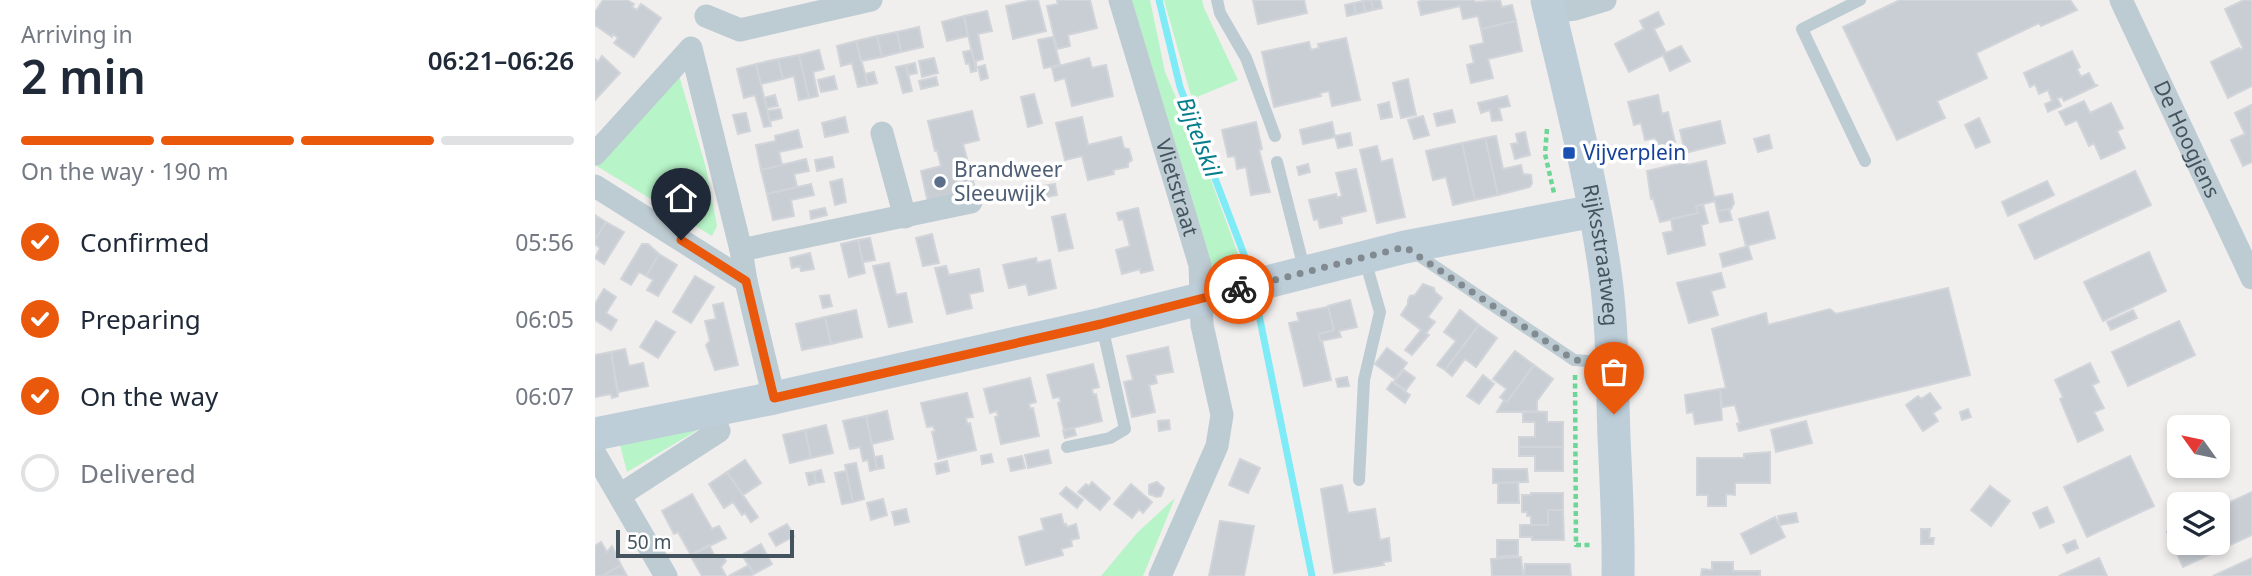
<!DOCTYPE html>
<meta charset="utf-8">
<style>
:root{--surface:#fff;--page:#f2f2f3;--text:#1f2937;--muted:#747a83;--line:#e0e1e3;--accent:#ea580c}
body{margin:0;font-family:"Noto Sans",sans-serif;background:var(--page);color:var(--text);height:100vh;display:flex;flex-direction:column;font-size:26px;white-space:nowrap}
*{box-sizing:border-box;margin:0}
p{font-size:23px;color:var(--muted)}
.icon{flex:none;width:38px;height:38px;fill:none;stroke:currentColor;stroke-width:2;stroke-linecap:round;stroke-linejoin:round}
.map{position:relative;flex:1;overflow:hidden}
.sheet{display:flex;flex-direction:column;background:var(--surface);width:595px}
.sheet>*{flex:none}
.needle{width:46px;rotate:303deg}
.buttons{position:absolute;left:1572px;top:415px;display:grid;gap:14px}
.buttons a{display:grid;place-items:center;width:63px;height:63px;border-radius:10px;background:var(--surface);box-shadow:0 4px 10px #0003;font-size:35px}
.scale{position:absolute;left:21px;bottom:18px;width:178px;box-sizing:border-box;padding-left:7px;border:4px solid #44545e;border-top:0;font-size:19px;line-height:24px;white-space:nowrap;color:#44545e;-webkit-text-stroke:5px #fff;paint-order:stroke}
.pin{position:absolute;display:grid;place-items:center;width:60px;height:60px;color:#fff;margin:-72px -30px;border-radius:50% 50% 50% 0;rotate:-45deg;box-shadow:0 0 7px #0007}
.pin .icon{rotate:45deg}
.courier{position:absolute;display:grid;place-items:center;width:70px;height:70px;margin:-35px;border:5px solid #ea580c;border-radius:50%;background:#fff;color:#222;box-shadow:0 2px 9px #0007}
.headline em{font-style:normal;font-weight:600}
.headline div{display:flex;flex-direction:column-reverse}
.headline{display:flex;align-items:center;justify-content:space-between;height:119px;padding:0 21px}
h1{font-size:46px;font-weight:600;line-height:52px}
.bar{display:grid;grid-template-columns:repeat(4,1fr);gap:10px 7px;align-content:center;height:84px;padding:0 21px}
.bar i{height:9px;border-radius:5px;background:var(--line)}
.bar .selected{background:var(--accent)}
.bar p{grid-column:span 4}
ol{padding:0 21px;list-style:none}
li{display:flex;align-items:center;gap:21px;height:77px}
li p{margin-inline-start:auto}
li .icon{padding:7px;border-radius:50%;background:var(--accent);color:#fff;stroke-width:4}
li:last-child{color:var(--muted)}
li i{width:38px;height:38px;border:4px solid var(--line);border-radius:50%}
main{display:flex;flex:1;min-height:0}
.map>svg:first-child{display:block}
.green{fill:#b7f4c7}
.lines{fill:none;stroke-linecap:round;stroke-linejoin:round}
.stream{stroke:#7febf6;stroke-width:7}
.building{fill:#c9ced4;stroke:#d1d5da;stroke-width:2}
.path{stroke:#6bd695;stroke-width:4.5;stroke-dasharray:5 3.5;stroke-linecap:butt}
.lane{stroke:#bdcbd2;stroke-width:12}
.street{stroke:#bdcbd2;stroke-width:23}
.secondary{stroke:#beced9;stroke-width:33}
.done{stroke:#818a90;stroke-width:7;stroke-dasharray:0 12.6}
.route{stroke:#ea580c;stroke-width:9}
.transit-dot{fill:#1a4fb4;stroke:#fff;stroke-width:2.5}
.service-dot{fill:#5c6f8a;stroke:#fff;stroke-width:2.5}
.labels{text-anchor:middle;stroke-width:7;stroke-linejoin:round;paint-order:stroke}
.street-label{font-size:21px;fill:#44545e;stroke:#fff}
.transit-label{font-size:21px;fill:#164399;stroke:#fff;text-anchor:start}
.service-label{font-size:21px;fill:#4e5e75;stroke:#fff;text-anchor:start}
.water-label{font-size:23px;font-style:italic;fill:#047e8c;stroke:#fff}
</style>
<main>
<section class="sheet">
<div class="headline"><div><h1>2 min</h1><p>Arriving in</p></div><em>06:21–06:26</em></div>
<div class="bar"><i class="selected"></i><i class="selected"></i><i class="selected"></i><i></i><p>On the way · 190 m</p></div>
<ol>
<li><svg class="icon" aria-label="check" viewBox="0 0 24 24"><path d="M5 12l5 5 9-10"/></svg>Confirmed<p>05:56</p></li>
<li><svg class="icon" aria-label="check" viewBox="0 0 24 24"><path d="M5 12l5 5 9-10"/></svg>Preparing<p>06:05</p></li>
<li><svg class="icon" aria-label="check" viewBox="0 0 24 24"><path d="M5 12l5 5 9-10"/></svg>On the way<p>06:07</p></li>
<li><i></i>Delivered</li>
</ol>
</section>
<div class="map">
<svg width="1657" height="576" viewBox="0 0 1657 576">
<rect width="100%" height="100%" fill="#f1eeee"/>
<!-- green -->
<path class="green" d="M537,0h18l15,72 44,103 36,98 -30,3z
M569,0h38l2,8 34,72 -46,19z
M82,68l29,100 11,58 -5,10 -117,-71v-8z
M106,428l-74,44 -8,-31z
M580,498l-32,78h-42l36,-43z"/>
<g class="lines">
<!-- stream -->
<path class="stream" d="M564,0l21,87 70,183
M661,300l56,276"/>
</g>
<!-- building -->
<path class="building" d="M8,0h24l7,4 -2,3 5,3 4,-6 20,14 -27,39 -20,-14 4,-5 -5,-4 -1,3 -17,-12v-13z
M437,0h6l8,31 -33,8 -7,-33z
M462,0h33l7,28 -29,7 2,11 -13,3 -10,-43 11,-2z
M658,0h51l3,13 -49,11z
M776,0h9l2,8 -9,2z
M776,0l2,10 -8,2 -2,-11z
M828,0h51l1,2 25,-2 2,7 10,-2 4,16 -35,8 -3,-13 -15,3 -3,-13 -39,9 -3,-13z
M1305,0h170l7,10 -36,16 -2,-3 -63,30 11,25 -50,23 8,17 -48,22 -54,-113z
M1649,0h8v86l-24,12 -17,-36 28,-14 1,2 3,-2 -18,-39z
M768,1l2,11 -9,2 -2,-11z
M759,3l2,11 -9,2 -2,-11z
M392,11l5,20 -14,3 5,25 -7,2v10l-12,-55z
M1063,12l6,12 -10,5 12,24 15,-7 9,15 -20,10 -7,-16 -34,17 -14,-28 29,-15 -4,-8z
M369,16l4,20 -21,5 -5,-19z
M921,21l6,30 -34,8 5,19 -22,5 -4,-18 7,-2 -4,-17 14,-3 -3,-14z
M324,27l4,20 -22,5 -4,-20z
M302,32l4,20 -19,5 -5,-21z
M282,36l5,21 -21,4 -5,-20z
M458,37l7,28 -16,3 -6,-28z
M751,38l14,62 -28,6 -3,-15 -9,2 1,3 -47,11 -12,-55 47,-10 2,8 8,-2 -1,-4z
M261,41l12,44 -10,2 -6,-24 -11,3 -4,-20z
M224,50l5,19 -11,3 5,24 -9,2 -10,-43z
M377,50l4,21 -5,1 -2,-9 -3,1 -3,-12z
M1477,51l8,16 -3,2 4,8 8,-4 6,12h3l-34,16 -2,-4 -5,1 4,8 -13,6 -3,-8 7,-3 -4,-11 -9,4 -4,-10 -5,3 -6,-14z
M204,55l10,43 -10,2 -5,-24 -11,3 -5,-20z
M7,56l18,17 -25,27v-41l3,3z
M339,58l4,15 -16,4 -3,-16z
M494,58l3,10 14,-3 7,31 -41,10 -7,-28 -10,3 -3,-13z
M183,59l5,20 -22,5 -5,-20z
M320,63l2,10 -9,2 -2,-10z
M161,64l15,62 -7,1 -9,-32 -11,3 -7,-29z
M311,65l6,26 -9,2 -7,-26z
M390,65l3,13 -7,2 -3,-13z
M279,72l3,11 -9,2 -3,-11z
M239,76l3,13 -16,3 -3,-12z
M341,77l2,8 -17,4 -2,-8z
M813,79l8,36 -15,3 -8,-35z
M439,94l8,29 -14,4 -7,-30z
M180,95l3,11 -11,2 -3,-10z
M1063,95l4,19 6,-2 7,30 -17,5 -3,-9 -10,2 -4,-17 -7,2 -6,-23z
M912,96l3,10 -11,2 3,12 -10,1 -2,-11 -9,3 -3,-10z
M1489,101l6,12 21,-10 12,25 -6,3 8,17 -24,11 -7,-16 -5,3 -12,-26 -11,5 -7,-13z
M794,102l3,15 -11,2 -3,-14z
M1656,105l1,57 -9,4 -12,-26 14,-6 -10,-21z
M185,109l2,9 -12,3 -3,-10z
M857,110l3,12 -18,4 -3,-12z
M377,111l7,29 -16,4 13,48 -48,11 -7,-32 20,-5 -4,-16 -2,1 -7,-30z
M151,113l4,18 -12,3 -5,-19z
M828,116l6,19 -15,4 -6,-19z
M250,117l3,15 -23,5 -3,-14z
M487,117l6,28 33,-8 3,11 5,1 3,11 -4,3v4l-15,3 1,4 -26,6 -6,-24 -17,4 -9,-37z
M1384,118l11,24 -14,6 -11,-23z
M1125,121l5,22 -40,10 -5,-23z
M661,122l6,27 -3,1 11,42 -19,3 -5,-28 -9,2 -2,-13 -7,1 -6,-27z
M737,122l3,15 -32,7 -3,-14z
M203,130l4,17 -23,5 3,13 -21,5 -5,-25 20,-4 -1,-5z
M930,132l5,23 -15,4 -4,-15 7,-1 -2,-9z
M755,133l2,12 -14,3 -3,-12z
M1174,135l3,13 -14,4 -4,-13z
M901,136l7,33 18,-4 2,9 8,1 1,8 -2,4 -32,8 -13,-57z
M890,138l13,57 -23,5 -13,-57z
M867,143l13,57 -22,5 -7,-28 -13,3 -7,-29z
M782,146l4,16 11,-3 13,58 -28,6 -17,-73z
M237,157l2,10 -17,4 -2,-11z
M211,159l3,12 -15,3 3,13 -30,7 -6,-24z
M1111,161l8,36 18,-3 2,9 -3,6 -14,2 -2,-10 -19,5 2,7 -38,9 -7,-24 -2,1 -4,-28 39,-9 1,3z
M713,164l2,8 -11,3 -2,-8z
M761,169l10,42 -25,6 1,6 -22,5 -2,-9 -4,1 -5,-20 27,-6 1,4 5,-2 -6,-23z
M1540,171l16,34 -116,54 -16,-34z
M247,179l4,23 -11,3 -5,-23z
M1452,181l7,14 -46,21 -6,-14z
M216,184l3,11 -23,5 3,16 -21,4 -6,-26z
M460,184l2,11 -11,2 -3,-11z
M1108,204l5,19 -7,2 4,20 -37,9 -5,-21 10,-2 -2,-12 27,-6 -2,-7z
M230,208l2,7 -16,4 -1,-8z
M543,208l15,62 -12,3 -1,-4 -18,5 -6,-24 14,-4 -7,-27 -4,1 -2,-7z
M1134,209l3,11 -12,2 -3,-11z
M1173,212l7,26 -29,8 -7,-27z
M470,214l8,34 -14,3 -7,-34z
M0,215l11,7 -11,18z
M11,222l18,10 -20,32 -9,-6 5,-10 -5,-4v-4z
M337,234l7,29 -16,3 -7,-28z
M275,238l5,22 -12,2 -5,-22z
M263,240l7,33 -16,4 -8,-33z
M47,244h6l11,10 -13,22 -7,-4 -8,13 -10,-6z
M1153,246l4,13 -29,8 -3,-13z
M1554,252l17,39 -63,30 -19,-39z
M215,253l4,16 -13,2 -1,-5 -8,2 -2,-10z
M64,254l18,11 -19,31 -11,-6 6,-10 -7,-4z
M441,258l1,5 13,-3 6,28 -27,7 -3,-11 -17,4 -6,-23z
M294,263l7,32 10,-2 6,29 -23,5 -16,-61z
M351,266l3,9 30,-6 4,22 -14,3 3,14 -25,6 -12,-46z
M1126,273l4,14 -14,4 7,24 -29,8 -12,-40z
M100,276l19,11 -23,36 -18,-11z
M828,284l11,4 1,4 7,6 -14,19 7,5 -9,11 3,2 -17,20 -7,-5 16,-20 -20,-15 7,-11v-4l2,-4 5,-1z
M1353,288l22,87 -231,56 -2,-7 3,-1 -5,-18 -13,2 -2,-18 6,-1 -14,-59 54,-16 2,12 62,-16 6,5z
M9,289l12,8 -10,16 11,7 -6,10 -16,-10v-16z
M234,295l3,11 -9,2 -3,-12z
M755,300l7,27 -18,4 2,6 -21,4 -1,-7 15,-4 -6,-24z
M128,303l15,62 -23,5 -9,-25 4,-4 -5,-20 11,-2 -3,-14z
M733,307l6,23 -15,4 1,7h2l9,39 -27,6 -15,-63 10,-2 -2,-8z
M261,310l6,27 -31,7 -6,-27z
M865,310l19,15 -34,45 -8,-5 19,-24 -12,-9z
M1538,310l4,8 -26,12 -4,-8z
M230,317l6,27 -29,6 -6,-26z
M61,321l19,11 -17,26 -18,-11z
M1584,321l16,34 -67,31 -16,-34z
M884,325l18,13 -21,29 -11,-8 -13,17 -7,-6z
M573,347l5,25 -18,3 2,8 -8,2 6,27 -23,5 -8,-35 9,-2 -6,-24z
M792,348l20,15 -12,16 -20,-15z
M30,349l4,17 14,-3 5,23 -30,6 -7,-40z
M920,351l19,14 -27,37 -7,-5 7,-8 -14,-10z
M16,352l7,44 -6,2 -1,-4 -16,3v-42z
M1495,363l9,19 -7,3 12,23 -10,4 9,18 -25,12 -18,-43 3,-2 -8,-17z
M498,364l6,23 -7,2 1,6 3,-1 6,27 -38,9 -6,-27 3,-1 -2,-5 -6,1 -6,-23z
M939,365l19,14 -16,22v11h-40l7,-12 3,2z
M809,370l11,8 -9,12 -12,-8z
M888,375l11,9 -15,20 -12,-8z
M752,377l2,9 -11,1 -2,-8z
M435,378l6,24 -7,2 1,5 3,-1 6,28 -38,8 -6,-27 3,-1 -1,-5 -7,2 -6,-24z
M797,382l18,13 -5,8 -18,-14z
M1125,389l2,31 -27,4 -2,-12 -6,1 -2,-18z
M372,393l6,24 -7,1 1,6 3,-1 6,27 -38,9 -6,-27 3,-1 -2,-5 -6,1 -6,-24z
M1335,393l11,15 -8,5 5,8 -15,10 -17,-26 12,-9 3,3z
M1373,409l3,8 -9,3 -2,-8z
M292,411l6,28 -21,5 -6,-28z
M928,411l24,1v10h16v25h-44v-10h16v-15h-12z
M271,416l11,53 -7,2 -2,-11 -5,1 -3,-14 -10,2 -7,-28z
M574,420l1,9 -11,2 -1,-10z
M1211,421l6,22 -36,9 -5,-22z
M231,425l7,28 -22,5 -6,-28z
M479,428l2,7 -11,3 -2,-7z
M210,430l6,28 -21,5 -7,-28z
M924,447h44v24h-28v-15h-16z
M453,450l3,13 -23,5 -3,-13z
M1175,452v31h-35v12l-9,-1v12h-18v-11h-11v-37h47v-4z
M396,454l2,8 -11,2 -1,-8z
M287,456l2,12 -7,1 -2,-12z
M427,456l3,12 -14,3 -3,-12z
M1535,456l24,50 -67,31 -23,-50z
M645,459l20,9 -12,25 -19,-8z
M150,460l16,23 -18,12 -16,-23z
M352,461l2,10 -12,3 -2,-10z
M261,463l8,36 -11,3 -8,-37z
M898,469h34l1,13 -35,1z
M226,470l3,12 -8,1 -2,-11z
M251,471l7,31 -11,2 -7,-31z
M132,472l31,45 -7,5 -6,-9 -3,2 -9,-13 -9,6 -15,-24z
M219,472l2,11 -7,2 -3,-12z
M497,482l18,16 -10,12 -22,-18 8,-8 3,2z
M562,482l7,6 -3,8 -4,1 -8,-3v-9z
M923,482l1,21h-21v-20z
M536,484l21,18 -9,11 -4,-4 -7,9 -18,-14z
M747,485l6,28 27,-4 5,31 9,-2 2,23 -8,1 1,3 -50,8 -13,-84z
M1395,486l20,15 -19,25 -20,-16z
M471,487l17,13 -6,8 -17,-14z
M1657,492v43l-69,32 -16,-35 12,-6v16h38v-34z
M936,493h32v17h-15v15h-17v-9h-4v-4h-5v-17h9z
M97,494l20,35 7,-3 7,12 -35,17 -13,-23 -4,2 -12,-23z
M288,499l4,16 -16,5 -4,-17z
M1452,507l7,15 -14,6 -7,-15z
M311,509l3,13 -14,3 -3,-13z
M953,510h15l1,30h-32v-3h-12v-12h28z
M1201,513l2,9 -18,3 -2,-9z
M466,514l3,11 2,-1 1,3 9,-3 3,14 -8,2 1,6 -11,3 2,6 -37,10 -7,-28 25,-7 -3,-11z
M1180,517l10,20 -34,17 -10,-20z
M625,521l34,5 -10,50h-35z
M192,524l7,12 -18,10 -7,-12z
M1326,529h9l-1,9h5l-1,6h-12z
M902,540h21v15l-21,2z
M1480,540l3,8 -11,5 -4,-8z
M6,542l6,10 5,-6 9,19 -19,11h-7v-30z
M166,544l11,20 -18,10 -12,-19z
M114,545l6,12 7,-2 4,6 -5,6 5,9h-24l-12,-21z
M926,557l2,19h-31l-1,-17z
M1504,558l8,18h-48z
M1657,558v18h-39z
M1117,562h21v9h27v5h-59l1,-7 10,1z
M930,564h45l1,12h-47z
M26,565l6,11h-25z
M154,565l5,9 -4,2h-21z"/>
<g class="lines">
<!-- path -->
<path class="path" d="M952,129l-2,25 9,39
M980,375l1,170h17"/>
<!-- lane -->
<path class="lane" d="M622,0l3,13 26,45 29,78
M1265,0l-58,29 63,132
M682,162l28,110
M817,251l162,109 38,3
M472,447l43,-9 15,-9 -23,-103
M764,480l5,-100 16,-68 -15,-52"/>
<!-- street -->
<g class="street">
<path id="s1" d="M525,0l80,265 2,60 20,90 -5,31 -57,130"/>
<path id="s2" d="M1526,0l131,278"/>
<path d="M955,12l25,-3 30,-9"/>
<path d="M111,16l34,14 131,-30"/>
<path d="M287,133l23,84"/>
<path d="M0,154l96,-106 50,202 5,31 -151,-95"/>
<path d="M146,250l230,-48"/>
<path d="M151,281l28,117"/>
<path d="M0,454l71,122"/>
<path d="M25,495l99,-64 -9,-21"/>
</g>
<!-- secondary -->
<g class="secondary">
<path id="s3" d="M952,0c21,90 45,180 58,272 8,55 7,110 9,165 2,47 5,92 4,139"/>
<path d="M0,434l179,-36 327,-74 304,-77 189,-36"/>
</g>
</g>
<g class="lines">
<!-- done -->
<path class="done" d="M644,289l166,-42 169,113 39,3 1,51"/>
<!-- route -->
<path class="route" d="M86,240l65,41 28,117 327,-74 138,-35"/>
</g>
<!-- markers -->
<rect class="transit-dot" x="967" y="146" width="14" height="14" rx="3.5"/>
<circle class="service-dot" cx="345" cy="182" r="7"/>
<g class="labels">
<!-- street labels -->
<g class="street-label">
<text dy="7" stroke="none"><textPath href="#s2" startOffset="154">De Hoogjens</textPath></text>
<text dy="7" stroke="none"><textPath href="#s1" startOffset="196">Vlietstraat</textPath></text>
<text dy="7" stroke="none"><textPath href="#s3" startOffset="261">Rijksstraatweg</textPath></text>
</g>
<!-- transit labels -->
<g class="transit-label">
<text x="988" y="160">Vijverplein</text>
</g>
<!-- service labels -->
<g class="service-label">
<text x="359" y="177">Brandweer<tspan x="359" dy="24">Sleeuwijk</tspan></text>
</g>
<!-- water labels -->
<g class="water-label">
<text transform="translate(604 137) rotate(69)" y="8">Bijtelskil</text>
</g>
</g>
</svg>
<div class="buttons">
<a><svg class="needle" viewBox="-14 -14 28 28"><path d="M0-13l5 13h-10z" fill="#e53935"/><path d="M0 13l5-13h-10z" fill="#747a83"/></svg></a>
<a><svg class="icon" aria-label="layers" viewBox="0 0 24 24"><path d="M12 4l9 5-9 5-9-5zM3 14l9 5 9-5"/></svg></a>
</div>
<div class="scale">50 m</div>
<div class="pin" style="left:1019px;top:414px;background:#ea580c"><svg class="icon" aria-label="bag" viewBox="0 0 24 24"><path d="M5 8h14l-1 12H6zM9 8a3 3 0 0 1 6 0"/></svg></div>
<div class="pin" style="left:86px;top:240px;background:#1f2937"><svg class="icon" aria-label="home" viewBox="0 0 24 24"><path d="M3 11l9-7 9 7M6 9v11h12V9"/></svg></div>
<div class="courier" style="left:644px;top:289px"><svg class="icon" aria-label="bike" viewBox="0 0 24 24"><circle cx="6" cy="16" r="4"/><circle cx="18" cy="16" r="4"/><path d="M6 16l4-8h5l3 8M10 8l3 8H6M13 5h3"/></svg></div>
</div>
</main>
